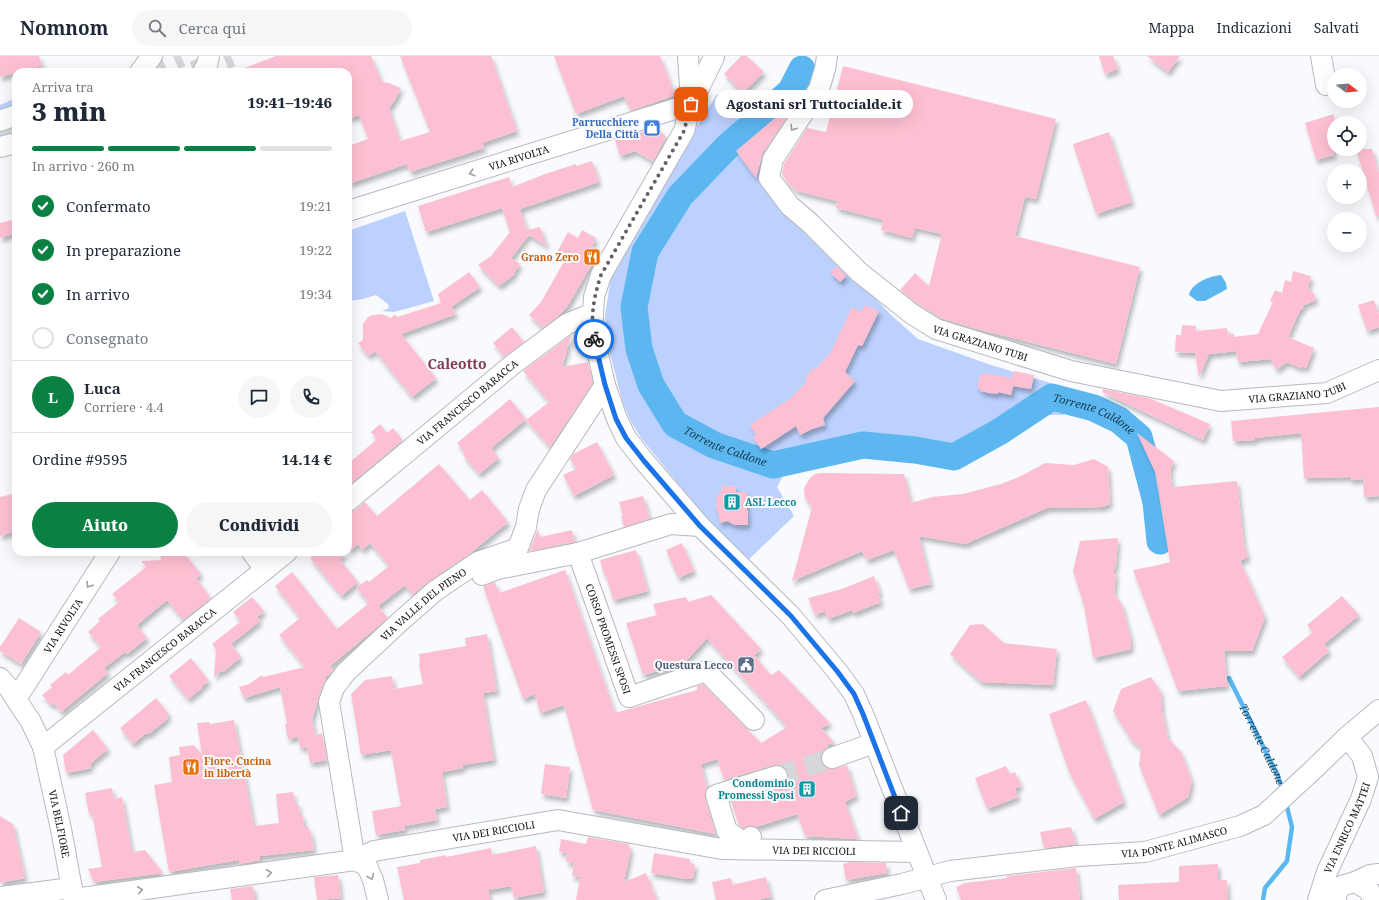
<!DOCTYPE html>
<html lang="it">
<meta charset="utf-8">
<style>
:root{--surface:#fff;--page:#f6f6f7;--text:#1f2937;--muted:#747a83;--line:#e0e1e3;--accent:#0b8043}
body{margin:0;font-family:"Noto Serif",serif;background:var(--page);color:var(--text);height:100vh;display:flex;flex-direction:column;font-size:15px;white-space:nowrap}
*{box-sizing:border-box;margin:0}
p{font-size:13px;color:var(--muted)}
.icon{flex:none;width:22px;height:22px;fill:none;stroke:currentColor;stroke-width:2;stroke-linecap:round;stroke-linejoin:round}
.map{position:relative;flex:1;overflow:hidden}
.side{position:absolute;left:12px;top:12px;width:340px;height:488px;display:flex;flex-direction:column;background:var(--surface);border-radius:12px;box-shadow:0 4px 16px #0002}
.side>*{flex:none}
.needle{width:26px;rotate:106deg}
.buttons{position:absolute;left:1327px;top:12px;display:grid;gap:8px}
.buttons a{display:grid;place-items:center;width:40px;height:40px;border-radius:50%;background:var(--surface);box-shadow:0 4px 16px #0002;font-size:20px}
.pin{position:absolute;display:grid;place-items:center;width:34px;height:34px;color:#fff;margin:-17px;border-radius:8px;box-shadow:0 2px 6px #0006}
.courier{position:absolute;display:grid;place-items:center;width:40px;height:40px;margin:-20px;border:3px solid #1a73e8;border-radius:50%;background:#fff;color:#222;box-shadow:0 1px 5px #0007}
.bubble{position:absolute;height:28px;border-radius:14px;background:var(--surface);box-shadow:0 4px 16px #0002;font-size:13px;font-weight:800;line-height:28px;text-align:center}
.headline em{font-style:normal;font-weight:800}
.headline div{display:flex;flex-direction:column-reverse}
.headline{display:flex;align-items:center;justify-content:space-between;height:68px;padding:0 20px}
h1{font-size:26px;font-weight:800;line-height:30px}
.bar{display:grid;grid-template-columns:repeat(4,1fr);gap:6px 4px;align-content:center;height:48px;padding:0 20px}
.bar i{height:5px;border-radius:3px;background:var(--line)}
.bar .current{background:var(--accent)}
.bar p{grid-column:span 4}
.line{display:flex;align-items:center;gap:10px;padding:0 20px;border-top:1px solid var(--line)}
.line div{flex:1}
.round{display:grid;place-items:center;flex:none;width:42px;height:42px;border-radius:21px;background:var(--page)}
ol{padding:0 20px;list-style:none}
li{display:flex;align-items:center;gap:12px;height:44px}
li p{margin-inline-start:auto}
li .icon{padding:4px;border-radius:50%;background:var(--accent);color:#fff;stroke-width:4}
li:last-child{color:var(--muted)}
li i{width:22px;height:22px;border:2px solid var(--line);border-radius:50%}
.button{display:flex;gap:8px;margin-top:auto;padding:8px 20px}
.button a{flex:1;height:46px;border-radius:24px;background:var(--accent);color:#fff;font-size:16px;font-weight:800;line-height:46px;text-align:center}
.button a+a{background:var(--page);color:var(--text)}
header{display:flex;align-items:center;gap:24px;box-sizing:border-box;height:56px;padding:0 20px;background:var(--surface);border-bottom:1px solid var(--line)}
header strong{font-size:19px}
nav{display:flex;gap:22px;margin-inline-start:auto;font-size:14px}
.search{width:280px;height:36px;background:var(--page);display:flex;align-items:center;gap:10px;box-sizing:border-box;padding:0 14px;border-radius:22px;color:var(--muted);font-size:15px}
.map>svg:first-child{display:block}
.green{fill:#bcd1fe}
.water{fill:#5cb7f0}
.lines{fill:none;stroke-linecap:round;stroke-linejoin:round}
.stream{stroke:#5cb7f0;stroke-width:4.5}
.river{stroke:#5cb7f0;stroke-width:27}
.building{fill:#fdc0d2;filter:url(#shadow)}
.minor-tunnel{stroke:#d6d7db;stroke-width:20;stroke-dasharray:20 10;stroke-linecap:butt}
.highway-tunnel{stroke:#d6d7db;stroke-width:22;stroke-dasharray:22 11;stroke-linecap:butt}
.minor-casing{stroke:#b6b9c1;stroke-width:22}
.minor{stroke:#fff;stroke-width:20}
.oneway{stroke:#9f9fa1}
.done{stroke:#616265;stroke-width:4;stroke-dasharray:0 7.2}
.route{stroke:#1a73e8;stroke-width:5}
.labels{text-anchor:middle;stroke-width:4;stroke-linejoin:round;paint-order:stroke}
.shop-label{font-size:10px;font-weight:bold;fill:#366cbe;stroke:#f9fafe;text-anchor:end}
.street-label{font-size:10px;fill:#0f1013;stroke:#f9fafe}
.food-label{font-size:10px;font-weight:bold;fill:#c56008;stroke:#f9fafe;text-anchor:end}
.culture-label{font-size:10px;font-weight:bold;fill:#0d838f;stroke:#f9fafe;text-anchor:start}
.service-label{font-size:10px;font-weight:bold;fill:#4e5e75;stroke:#f9fafe;text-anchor:end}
.water-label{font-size:11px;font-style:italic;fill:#153c53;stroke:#f9fafe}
.district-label{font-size:14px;font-weight:bold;fill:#823c52;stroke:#f9fafe}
</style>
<header>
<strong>Nomnom</strong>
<div class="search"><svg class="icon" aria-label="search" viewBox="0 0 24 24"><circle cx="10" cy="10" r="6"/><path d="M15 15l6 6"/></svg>Cerca qui</div>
<nav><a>Mappa</a><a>Indicazioni</a><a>Salvati</a></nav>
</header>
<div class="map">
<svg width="1379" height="844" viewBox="0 0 1379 844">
<defs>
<filter id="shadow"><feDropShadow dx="2.5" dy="4.5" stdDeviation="2" flood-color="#0004"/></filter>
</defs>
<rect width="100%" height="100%" fill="#f9fafe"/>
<!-- green -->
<path class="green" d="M717,38l57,67 -4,10 88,108 31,34 29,26 70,25 69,21 13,10 -6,20h-30l-51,32 -16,11 -20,5 -8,-1 -24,-12 -52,-5 -45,10 -33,17 -8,15 17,29 -48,46 -53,-60 -52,-64 -11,-18 -8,-20 -15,-58 -2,-27 6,-38 10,-20 42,-68 31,-58z
M16,42v36l-16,4v-33z
M405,155l29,90 -40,11 -12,-1 7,-3 -1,-4 -12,-9 -13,4 -15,2v-70z"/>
<!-- water -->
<path class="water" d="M1221,219l5,8 1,6 -22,12h-8l-8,-6c2,-12 21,-19 32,-20z"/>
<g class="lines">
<!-- stream -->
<g class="stream">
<path id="s1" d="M1229,622l49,98 5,16"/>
<path d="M1263,844l2,-12 22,-27 5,-34 -6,-24"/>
</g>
<!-- river -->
<path class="river" id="s2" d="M802,13l-11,22 -65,57 -46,48 -35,56 -11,55 5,42 12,36 24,39 39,21 59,20 90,-20 52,5 39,7 45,-25 53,-35 42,11 25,12 20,17 17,65 4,39"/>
</g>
<!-- building -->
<path class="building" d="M0,0h39l3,10 -42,11z
M276,0h95l11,26 7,1 12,5 -6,12 -6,8 11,33 30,-9 -30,-76h91l26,75 -35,12 2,5 -74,24 -3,-8 -59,20v-38l20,-7 -9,-24 -11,4v-47h-112v-1z
M554,0h106l15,39 -45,16 -6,-15 -48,18z
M741,0h6l17,16 -21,21 -19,-19z
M1099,0h14l5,13 -13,5z
M1147,0h33l-12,16z
M843,10l213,53 -20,80 -11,-2 -10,39 125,31 -24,97 -143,-36 -32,-10 -22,-13 -19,-15 15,-17 14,13 13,-52 -27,-6 -3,10 -31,-8 2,-10 -47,-12 1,-7 -40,-10 -10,-9 -5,-8 2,-10 23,-36 19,4z
M801,40l-38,57 -7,25 -20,-27z
M1334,58v41l-18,5 -11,-37z
M657,71l9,10 -13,24 -18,-10 -15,5 -5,-16z
M1109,76l23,70 -36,12 -23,-70z
M1356,93h16l7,25v42h-3z
M592,105l7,21 -79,27 7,21 13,-3 7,19 -18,-11 -18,23 9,6 -6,9 1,1 -16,12 -21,-21 13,-9 19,-24 -8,-24 -76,24 -8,-26 91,-29 3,10 33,-13 31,-10v2z
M16,163v14l-16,5v-15z
M582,174l14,8 -4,8 8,4 -33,57 -9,9 -15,12 -14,-13 12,-13 25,-44 -9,-6 11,-20 10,6z
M837,210l9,10 -6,6 -10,-10z
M1293,215l18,5 -3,12 6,6 2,6 -12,5 -2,5h-2l-12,27 26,11 -8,20 -4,-2 -1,2 -14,-6 -11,8 -5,-11 -33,3 -2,-11 -27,3 -10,23 -4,-24 -20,-1 1,-17h5l1,-10 14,1v5l31,-3 1,6h6v3l24,-3 15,-32 -3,-1 5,-11 7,3 3,-13 6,2z
M469,216l11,15 -29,20 5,7 -55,20 35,44 -24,19 -37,-46 -7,5 -10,-13 5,-3v-16l5,-7 5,-2 9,-1 9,4 4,-4 2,3 44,-14 -3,-9z
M1374,244l5,15v12l-12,4 -9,-26z
M865,249l14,6 -17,35 -4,-1 -13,27 10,9 -32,37 2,7 -13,4 -12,6 -4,-9 -35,23 -8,-12 3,-2 -6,-10 41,-27 16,-17 -2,-2 8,-11 2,2 16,-18 21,-45 10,5z
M512,271l12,15 -20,15 -11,-14z
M571,279l-9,32 26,-5 5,21 -43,64 -24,-27 23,-18 -26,-31z
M1014,315l20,4 -3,14 -18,-3 -2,9 -13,-3v2l-9,-1 -9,-2 1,-2 -4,-1 3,-13h3l1,-2 28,5z
M1103,333l46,9 61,26 -7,16 -101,-48z
M510,343l16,20 -35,29 8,10 -20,16 -16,-19 2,-2 -8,-10z
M1379,351v89l-15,1 -1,-18 -13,1v-3l-46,1 -3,-45 -46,5v2l-22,1 -2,-20z
M380,368l7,9 6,-5 10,12 -55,46v-22l29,-25 -6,-7z
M1137,377l37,28 -4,9 2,17 65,-6 7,63 4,13 -8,4 25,56 -13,34h-28l3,35 -49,5 -45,-121 21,-4 16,-4 -12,-73 -3,-17z
M597,386l17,33 -40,21 -11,-21 13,-6 -6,-10 3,-5z
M1094,403l14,8 2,37 -8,3 -55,1 -82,36 -46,-8 12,48 -22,5 -15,-39 -27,10 -5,-9 -70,30 20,-74 -7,-9 -1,-10 6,-10 5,-4 6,-1 83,1 7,29 21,-6 31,-3 38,-10 18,-7 26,-14 29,2z
M439,408l31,36 12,-10 26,32 -40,33 -40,27 -16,13 -7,-10 -27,21 10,12 -58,48 3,4 -5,6h-2v3l-3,5 -11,35 3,17 7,-3 5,27 -17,3 -3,-16 -7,1 -2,-11 -10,2 -3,-15 2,-1 -7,-36 -36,11 -5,-11 10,-3 13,-9 1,2 42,-10 -26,-32 21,-17 -25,-32 17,-14 45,57 32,-26 -13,-15 11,-8 2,2 20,-16 -19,-23 -8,7 -4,-6 -10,8v-40l7,-2 10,-8 12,14z
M722,430h14v6h11v18h1v15h-13l-8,-4 -7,2 -2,-11 -2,-4 1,-14 3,1z
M16,437v38l-16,5v-39z
M643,440l7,23 -26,8 -3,-11h2l-4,-14z
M538,473l2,8 32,-7 3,12 -46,9z
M1118,482l-2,27 -3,8h3l-2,20 8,12 9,34v10l-38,9 -9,-52 -11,-35 7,-30z
M682,487l12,28 -16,7 -12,-28z
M636,494l12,41 -35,9 -7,-25h-2l-4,-15z
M160,496h23l18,22 -5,4 15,20 -28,22 -16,-20 -30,25 10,13 -20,16 -2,-2 -21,16 4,5 -47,39 -7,-9 -3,2 -9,-10 10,-8 -2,-2 16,-13 2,3 33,-28 -13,-15 12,-11 -2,-2 21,-17 -7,-8 34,-27 -5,-6 20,-1z
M317,496h31l-9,7 19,23 -17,14 -31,-38z
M565,514l50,143 82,-23v-4l6,-2 58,59 26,-16 -80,-89 -24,26 -40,11 -17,-52 31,-8 -4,-11 33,-7 2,5 23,-7 50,54 -7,6 17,20 8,-5 51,53 -9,5 13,14 -7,3 1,2 -5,4 -2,5v5l4,6 5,2 17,-4 9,31 -11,6 13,37 -53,-3 -8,-22 -41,13 -4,-1h-5l-3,3 -5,-4 -8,-23 49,-15 5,-3 3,-5v-7l-4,-5 -5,-2h-5l-50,15 -7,-21 -16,5 6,24 -2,5v5l11,36 -123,-24 -29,-105 -24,8 -5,-19 -12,5 -40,-113 12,-4 4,11z
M874,520l6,16 -2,1 3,9 -28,11 -1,-3 -24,9 -3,-8 -10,4 -7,-17 34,-9z
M1342,540l17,19 -35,29 5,7 -30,26 -17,-20 31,-25 -6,-7z
M252,541l12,14 -7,6 3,4 -29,23 10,13 -18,15 -1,-2 -8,7 2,-28 -4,-5 29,-23 -8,-9z
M19,562l22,14 -20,32 -21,-13v-4z
M983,568l21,19 53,6 -4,36 -72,-3 -31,-28 20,-29z
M487,578l10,57 -14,2 11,67 -31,5v3l-21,4 5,35 -12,2 2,11 -33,6 1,4 -29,5 -4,-24 29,-5 -10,-56 -30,5 -10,-61 14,-14 27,-4 2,13 29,-5 -4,-20 1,-1 -1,-9 47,-8 -1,-8z
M191,602l18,23 -8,6 1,1 -14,11 -19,-23z
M1151,621l10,15 1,20 6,26 13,14 11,29 -4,16 -29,18 -20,-50 2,-17 -10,-8 -18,-29 8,-22z
M156,642l13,16 -2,2 1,2 -19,16h-4l-12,10 -13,-16z
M1086,644l38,102 -30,17 -25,-47 -20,-58z
M234,664l20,106 25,-3 -3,-29 17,-2 2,12 3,-1 2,12h3l1,11h4l1,6h2l3,18 -54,6v4l-20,4 -1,-4 -70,12 -15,-87 18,-3 -3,-25 11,-2 -1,-8 15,-2 8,10 -5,-32 12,-1 1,2z
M93,674l15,19 -18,15 1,4 -25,5 -3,-18z
M545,708l25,3 -4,31 -25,-4z
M1006,710l4,8 5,-2 6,14 -6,2 3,9 -31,12 -12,-31z
M112,732l2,11 8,-2 10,55 13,-2 18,23 -69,9 -6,-13 14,-2 -10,-54 -3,1 -4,-21z
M0,760l13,8 12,54 -25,5z
M1071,771l5,17 -32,4 -4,-16z
M588,781l41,7v4h2l-7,34 22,-9 11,27h-81l4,-23 -8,-1 2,-13 -8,-1 1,-9 -8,-1 2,-13 25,5z
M536,790l8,46 -30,6 -3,-12 -23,4 2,10h-86l-7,-33 23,-4v-3l26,-5v2l45,-9 1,7z
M654,797l36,6v3l5,3 -2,13 -6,1 -36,-6z
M850,806l36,1 1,10 -41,7 -3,-16z
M1218,808v16h9l1,20h-109l-1,-15 61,-3v-16z
M1076,812l4,32h-119l-5,-13 9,-4 42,-5v-2z
M338,819l3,23 -24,2 -3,-23z
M766,821l5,20 -15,3h-40l-4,-18 19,-4 1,7z
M253,830l2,14h-23l-2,-11z"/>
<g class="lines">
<!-- minor-tunnel -->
<path class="minor-tunnel" d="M777,720l55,-18"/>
<!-- highway-tunnel -->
<path class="highway-tunnel" d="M144,16l37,-16
M194,16l37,-16
M0,75l16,-5"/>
<defs>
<g id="minor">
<path d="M688,0l3,46"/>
<path id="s3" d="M827,0l-2,13 -6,20 -46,70 -4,19 21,28 20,17 49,49 53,42 24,15 135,42 150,30 106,-8 52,-23"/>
<path d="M1321,0l5,29"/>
<path d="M714,1l-23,47 -7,27 -83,144 -7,22 -1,16v20l12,52 12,34 9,19 18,23 56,65 91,90 46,55 17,23 9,20 73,186"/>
<path d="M140,16l12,-16"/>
<path d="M203,16l4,-7 2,-9"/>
<path d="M0,65l16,-6"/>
<path d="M0,91l16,-4"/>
<path id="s4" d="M348,155l343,-107"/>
<path id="s5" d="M348,445l164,-136 55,-41 26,-11"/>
<path d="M252,496l13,18"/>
<path id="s6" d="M578,497l51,144 77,-26 48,49"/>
<path d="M482,519l16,-6 80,-16 93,-29 29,2"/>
<path id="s7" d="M0,622l8,9 23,35 12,25 18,82 13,71"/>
<path id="s8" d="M16,643l94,-147"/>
<path id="s9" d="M43,691l244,-195"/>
<path d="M832,702l42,-15"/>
<path d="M751,781l-3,4 -8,-1 -13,-9 -11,-36 61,-19"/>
<path id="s10" d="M355,804l-26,-158 5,-14 12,-16 57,-53 32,-28 43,-29 40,-14 8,-21 3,-18 7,-19 69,-105"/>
<path d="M355,804l12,6 6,14 5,20"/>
<path d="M1355,826l15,-7 9,-1"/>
<path d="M0,841l72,-9"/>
<path id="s11" d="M74,843l281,-39 19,-9 184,-31 164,29 195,3"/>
<path id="s12" d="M825,844l77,-16 48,-13 128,-15 67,-4 95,-26 24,-11 49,-45 34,-33 32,-27"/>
<path id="s13" d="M1318,844l9,-28 34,-73 7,-22 -6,-21 -15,-19"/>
<path d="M1336,844l-1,-4 6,-10 14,-4 14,8 4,10"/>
</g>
</defs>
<!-- minor casing -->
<use href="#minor" class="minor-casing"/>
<!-- minor -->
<use href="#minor" class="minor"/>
</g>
<!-- one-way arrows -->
<defs><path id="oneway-chevron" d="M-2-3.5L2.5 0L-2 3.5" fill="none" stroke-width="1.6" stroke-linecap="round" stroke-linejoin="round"/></defs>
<g class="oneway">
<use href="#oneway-chevron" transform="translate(793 72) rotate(123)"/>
<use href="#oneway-chevron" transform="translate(472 117) rotate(163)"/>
<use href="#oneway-chevron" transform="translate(89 529) rotate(122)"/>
<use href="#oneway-chevron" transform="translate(269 817) rotate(-8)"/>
<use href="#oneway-chevron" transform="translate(371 821) rotate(68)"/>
<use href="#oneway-chevron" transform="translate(140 834) rotate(-8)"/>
</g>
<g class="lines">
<!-- done -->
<path class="done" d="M594,283c-4,-22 0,-43 7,-64l83,-144 7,-27"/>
<!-- route -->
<path class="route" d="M594,283l11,46 11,34 10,19 18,23 56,65 91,90 46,55 17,23 9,20 38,99"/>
</g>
<!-- icons -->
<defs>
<symbol id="shop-square" viewBox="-11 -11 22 22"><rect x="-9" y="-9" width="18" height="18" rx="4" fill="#3f7fe0" stroke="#f9fafe"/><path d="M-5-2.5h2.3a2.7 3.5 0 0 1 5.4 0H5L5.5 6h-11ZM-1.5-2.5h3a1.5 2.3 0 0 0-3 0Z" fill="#fff"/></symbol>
<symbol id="restaurant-square" viewBox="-11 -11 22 22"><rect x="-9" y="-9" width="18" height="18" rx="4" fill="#e8710a" stroke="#f9fafe"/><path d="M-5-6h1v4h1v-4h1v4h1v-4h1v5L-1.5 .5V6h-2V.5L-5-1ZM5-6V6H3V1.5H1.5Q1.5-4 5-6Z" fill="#fff"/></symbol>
<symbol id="building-square" viewBox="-11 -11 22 22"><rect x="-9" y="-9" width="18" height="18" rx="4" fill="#0f9aa8" stroke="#f9fafe"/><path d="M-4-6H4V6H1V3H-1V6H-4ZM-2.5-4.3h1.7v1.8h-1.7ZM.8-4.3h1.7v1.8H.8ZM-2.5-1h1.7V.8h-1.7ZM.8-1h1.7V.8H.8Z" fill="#fff"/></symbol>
<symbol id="civic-square" viewBox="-11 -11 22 22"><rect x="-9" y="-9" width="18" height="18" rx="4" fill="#5c6f8a" stroke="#f9fafe"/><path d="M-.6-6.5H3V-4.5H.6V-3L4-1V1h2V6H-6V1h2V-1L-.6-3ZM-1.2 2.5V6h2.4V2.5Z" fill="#fff"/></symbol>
</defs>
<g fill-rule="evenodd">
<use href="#shop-square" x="642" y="62" width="20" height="20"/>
<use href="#restaurant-square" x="582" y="191" width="20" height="20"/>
<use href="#building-square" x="722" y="436" width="20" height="20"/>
<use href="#civic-square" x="736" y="599" width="20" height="20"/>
<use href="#restaurant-square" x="181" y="701" width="20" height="20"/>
<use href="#building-square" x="797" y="723" width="20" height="20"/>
</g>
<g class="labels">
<!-- shop labels -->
<g class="shop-label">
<text x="639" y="70">Parrucchiere<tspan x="639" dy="12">Della Città</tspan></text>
</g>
<!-- street labels -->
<g class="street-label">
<text dy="4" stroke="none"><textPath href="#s4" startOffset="179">VIA RIVOLTA</textPath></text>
<text dy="4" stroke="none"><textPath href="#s3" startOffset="410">VIA GRAZIANO TUBI</textPath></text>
<text dy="4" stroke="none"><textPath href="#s3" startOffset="735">VIA GRAZIANO TUBI</textPath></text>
<text dy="4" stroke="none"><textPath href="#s5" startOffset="155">VIA FRANCESCO BARACCA</textPath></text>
<text dy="4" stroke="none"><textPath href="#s10" startOffset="298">VIA VALLE DEL PIENO</textPath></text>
<text dy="4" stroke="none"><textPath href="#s8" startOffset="87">VIA RIVOLTA</textPath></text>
<text dy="4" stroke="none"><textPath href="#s6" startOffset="91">CORSO PROMESSI SPOSI</textPath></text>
<text dy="4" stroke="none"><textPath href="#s9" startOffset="156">VIA FRANCESCO BARACCA</textPath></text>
<text dy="4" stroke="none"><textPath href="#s7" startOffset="160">VIA BELFIORE</textPath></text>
<text dy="4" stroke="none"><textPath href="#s13" startOffset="78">VIA ENRICO MATTEI</textPath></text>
<text dy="4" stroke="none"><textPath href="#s11" startOffset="426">VIA DEI RICCIOLI</textPath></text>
<text dy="4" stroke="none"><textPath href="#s12" startOffset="355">VIA PONTE ALIMASCO</textPath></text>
<text dy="4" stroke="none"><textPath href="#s11" startOffset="750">VIA DEI RICCIOLI</textPath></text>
</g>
<!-- food labels -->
<g class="food-label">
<text x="579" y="205">Grano Zero</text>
<text x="204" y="709" text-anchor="start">Fiore. Cucina<tspan x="204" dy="12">in libertà</tspan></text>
</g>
<!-- culture labels -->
<g class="culture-label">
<text x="745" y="450">ASL Lecco</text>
<text x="794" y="731" text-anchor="end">Condominio<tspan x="794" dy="12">Promessi Sposi</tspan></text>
</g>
<!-- service labels -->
<g class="service-label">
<text x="733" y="613">Questura Lecco</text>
</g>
<!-- water labels -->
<g class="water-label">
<text dy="4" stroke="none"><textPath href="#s2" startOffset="877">Torrente Caldone</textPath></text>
<text dy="4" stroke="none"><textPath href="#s2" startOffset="481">Torrente Caldone</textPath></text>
<text dy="4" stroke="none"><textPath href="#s1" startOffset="74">Torrente Caldone</textPath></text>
</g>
<!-- district labels -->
<g class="district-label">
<text x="457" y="313">Caleotto</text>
</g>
</g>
</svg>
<div class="buttons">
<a><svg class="needle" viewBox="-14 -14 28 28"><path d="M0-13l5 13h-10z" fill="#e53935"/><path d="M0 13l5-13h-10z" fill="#747a83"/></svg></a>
<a><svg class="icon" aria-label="locate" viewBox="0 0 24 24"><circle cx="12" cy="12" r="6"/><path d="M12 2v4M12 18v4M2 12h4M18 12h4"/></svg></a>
<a>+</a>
<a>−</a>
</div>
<div class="pin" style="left:691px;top:48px;background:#ea580c"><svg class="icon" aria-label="bag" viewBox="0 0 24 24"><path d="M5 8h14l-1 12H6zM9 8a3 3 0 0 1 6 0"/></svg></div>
<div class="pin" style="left:901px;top:757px;background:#1f2937"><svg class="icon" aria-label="home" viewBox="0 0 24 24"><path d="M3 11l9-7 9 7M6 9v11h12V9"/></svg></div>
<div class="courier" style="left:594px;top:283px"><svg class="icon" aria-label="bike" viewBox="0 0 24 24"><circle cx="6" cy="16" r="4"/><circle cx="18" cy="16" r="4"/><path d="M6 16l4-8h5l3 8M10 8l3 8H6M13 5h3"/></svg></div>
<div class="bubble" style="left:715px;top:34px;width:198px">Agostani srl Tuttocialde.it</div>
<section class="side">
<div class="headline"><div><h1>3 min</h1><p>Arriva tra</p></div><em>19:41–19:46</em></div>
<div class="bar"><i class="current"></i><i class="current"></i><i class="current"></i><i></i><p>In arrivo · 260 m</p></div>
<ol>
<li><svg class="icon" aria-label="check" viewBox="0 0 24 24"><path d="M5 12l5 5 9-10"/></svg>Confermato<p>19:21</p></li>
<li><svg class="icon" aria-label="check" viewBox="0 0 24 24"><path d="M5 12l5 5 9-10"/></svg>In preparazione<p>19:22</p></li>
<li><svg class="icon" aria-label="check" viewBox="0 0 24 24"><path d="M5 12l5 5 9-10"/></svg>In arrivo<p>19:34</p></li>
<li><i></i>Consegnato</li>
</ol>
<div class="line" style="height:72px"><b class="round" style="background:var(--accent);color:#fff">L</b><div><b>Luca</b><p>Corriere · 4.4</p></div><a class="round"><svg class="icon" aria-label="chat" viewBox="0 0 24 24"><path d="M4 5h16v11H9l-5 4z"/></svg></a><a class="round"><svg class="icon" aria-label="phone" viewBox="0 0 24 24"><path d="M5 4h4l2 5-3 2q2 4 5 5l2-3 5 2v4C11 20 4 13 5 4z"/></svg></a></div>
<div class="line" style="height:52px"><div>Ordine #9595</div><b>14.14 €</b></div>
<div class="button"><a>Aiuto</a><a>Condividi</a></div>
</section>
</div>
